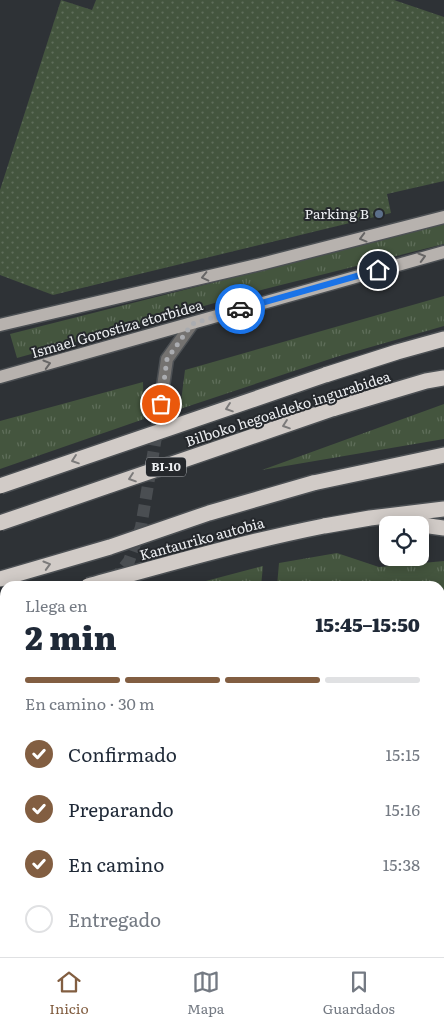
<!DOCTYPE html>
<html lang="es">
<meta charset="utf-8">
<style>
:root{--surface:#fff;--page:#f6f6f7;--text:#1f2937;--muted:#747a83;--line:#e0e1e3;--accent:#825e41}
body{margin:0;font-family:Literata,serif;background:var(--page);color:var(--text);height:100vh;display:flex;flex-direction:column;font-size:19px;white-space:nowrap}
*{box-sizing:border-box;margin:0}
p{font-size:16px;color:var(--muted)}
.icon{flex:none;width:28px;height:28px;fill:none;stroke:currentColor;stroke-width:2;stroke-linecap:round;stroke-linejoin:round}
.map{position:relative;flex:1;overflow:hidden}
.panel{position:absolute;left:0px;top:581px;width:445px;height:376px;display:flex;flex-direction:column;background:var(--surface);border-radius:15px 15px 0 0;box-shadow:0 2px 12px #0003}
.panel>*{flex:none}
.fabs{position:absolute;left:379px;top:516px;display:grid;gap:10px}
.fabs a{display:grid;place-items:center;width:50px;height:50px;border-radius:10px;background:var(--surface);box-shadow:0 2px 12px #0003;font-size:25px}
.pin{position:absolute;display:grid;place-items:center;width:42px;height:42px;color:#fff;margin:-21px;border:2px solid #fff;border-radius:50%;box-shadow:0 1px 5px #0007}
.courier{position:absolute;display:grid;place-items:center;width:50px;height:50px;margin:-25px;border:4px solid #1a73e8;border-radius:50%;background:#fff;color:#222;box-shadow:0 1px 6px #0007}
.head em{font-style:normal;font-weight:800}
.head div{display:flex;flex-direction:column-reverse}
.head{display:flex;align-items:center;justify-content:space-between;height:85px;padding:0 25px}
h1{font-size:32px;font-weight:800;line-height:38px}
.bar{display:grid;grid-template-columns:repeat(4,1fr);gap:8px 5px;align-content:center;height:60px;padding:0 25px}
.bar i{height:6px;border-radius:4px;background:var(--line)}
.bar .on{background:var(--accent)}
.bar p{grid-column:span 4}
ol{padding:0 25px;list-style:none}
li{display:flex;align-items:center;gap:15px;height:55px}
li p{margin-inline-start:auto}
li .icon{padding:5px;border-radius:50%;background:var(--accent);color:#fff;stroke-width:4}
li:last-child{color:var(--muted)}
li i{width:28px;height:28px;border:2px solid var(--line);border-radius:50%}
.dock{display:flex;justify-content:space-around;align-items:center;height:70px;border-top:1px solid var(--line);background:var(--surface);font-size:14px;color:var(--muted)}
.dock a{display:grid;justify-items:center;gap:2px}
.dock .on{color:var(--accent)}
.map>svg:first-child{display:block}
.grass{fill:url(#grass-tufts)}
.park{fill:url(#park-dots)}
.garden{fill:url(#garden-furrows)}
.lines{fill:none;stroke-linecap:round;stroke-linejoin:round}
.minor-tunnel{stroke:#4a4e52;stroke-width:12;stroke-dasharray:12 6;stroke-linecap:butt}
.minor-casing{stroke:#4c5054;stroke-width:15}
.major-casing{stroke:#4c5054;stroke-width:15}
.highway-casing{stroke:#4c5054;stroke-width:18}
.minor{stroke:#747270;stroke-width:12}
.major{stroke:#b7b2ae;stroke-width:12}
.highway{stroke:#d1cbc7;stroke-width:15}
.highway-bridge-casing{stroke:#4c5054;stroke-width:18;stroke-linecap:butt}
.highway-bridge{stroke:#d1cbc7;stroke-width:15}
.oneway{stroke:#676666}
.oneway2{stroke:#7b7a7a}
.done{stroke:#aaacb0;stroke-width:5;stroke-dasharray:0 9}
.route{stroke:#1a73e8;stroke-width:6}
.service-dot{fill:#5c6f8a;stroke:#25282c;stroke-width:2}
.labels{text-anchor:middle;stroke-width:4;stroke-linejoin:round;paint-order:stroke}
.shield{fill:#25282c;stroke:#b0b3b6;stroke-width:1}
.shield-label{font-size:12px;font-weight:bold;fill:#eceef1}
.poi-label{font-size:14px;fill:#eceef1;stroke:#25282c;text-anchor:end}
.street-label{font-size:14px;fill:#eceef1;stroke:#25282c}
</style>
<div class="map">
<svg width="444" height="957" viewBox="0 0 444 957">
<defs>
<pattern id="grass-tufts" width="24" height="20" patternUnits="userSpaceOnUse" patternTransform="scale(1.25)"><rect width="24" height="20" fill="#44553e"/><path d="M3 7l-1-3M5 7V3M7 7l1-3M15 17l-1-3M17 17v-4M19 17l1-3" fill="none" stroke="#5f6e5a"/></pattern>
<pattern id="park-dots" width="8" height="8" patternUnits="userSpaceOnUse" patternTransform="scale(1.25)"><rect width="8" height="8" fill="#44553e"/><path d="M2 2h.1M6 6h.1" fill="none" stroke="#5f6e5a" stroke-width="1.8" stroke-linecap="round"/></pattern>
<pattern id="garden-furrows" width="10" height="10" patternUnits="userSpaceOnUse" patternTransform="scale(1.25)"><rect width="10" height="10" fill="#44553e"/><path d="M-1 1l2-2M0 10L10 0M9 11l2-2" fill="none" stroke="#5f6e5a"/></pattern>
</defs>
<rect width="100%" height="100%" fill="#2e3236"/>
<!-- grass -->
<path class="grass" d="M444,224v20l-179,45 -248,69 -7,-24z
M444,296v30l-108,31 -156,52 5,-39z
M143,382l1,37 -144,50v-48z
M444,404v35l-182,31z
M337,553l42,14 65,-6v53l-4,1v-29h-163l2,-23z
M263,566l-2,20h-74z
M5,727v87l-5,3v-86z
M5,871v67l-5,3v-67z"/>
<!-- park -->
<path class="park" d="M61,0l31,10 4,-10h298l50,17v164l-57,13 4,19 -338,82 -53,-20v-85z"/>
<!-- garden -->
<path class="garden" d="M5,640v32l-5,4v-35z"/>
<g class="lines">
<!-- minor-tunnel -->
<path class="minor-tunnel" d="M113,581l16,-20 12,-34 17,-102"/>
<defs>
<path id="minor" d="M158,421l9,-62 25,-35
M440,645h4
M0,702l5,-5
M0,848l5,-3
M440,924l4,-2
M363,957l12,-5"/>
<path id="major" d="M0,325l261,-61 183,-47
M0,377l444,-125
M440,876l4,-2
M294,957l8,-5"/>
<path id="highway" d="M325,375l72,-23 47,-13
M332,409l94,-28 18,-3
M313,483l131,-28
M394,521l50,7
M324,526l46,-8 74,-9
M0,613l5,-2"/>
</defs>
<!-- minor casing -->
<use href="#minor" class="minor-casing"/>
<!-- major casing -->
<use href="#major" class="major-casing"/>
<!-- highway casing -->
<use href="#highway" class="highway-casing"/>
<!-- minor -->
<use href="#minor" class="minor"/>
<!-- major -->
<use href="#major" class="major"/>
<!-- highway -->
<use href="#highway" class="highway"/>
<defs>
<path id="highway-bridge" d="M0,486l325,-111
M0,523l332,-114
M0,579l110,-32 99,-34 104,-30
M88,586c79,-22 156,-44 236,-60"/>
</defs>
<!-- highway-bridge casing -->
<use href="#highway-bridge" class="highway-bridge-casing"/>
<!-- highway-bridge -->
<use href="#highway-bridge" class="highway-bridge"/>
</g>
<!-- one-way arrows -->
<defs><path id="oneway-chevron" d="M-2-3.5L2.5 0L-2 3.5" fill="none" stroke-width="1.6" stroke-linecap="round" stroke-linejoin="round" transform="scale(1.25)"/></defs>
<g class="oneway">
<use href="#oneway-chevron" transform="translate(363 238) rotate(165)"/>
<use href="#oneway-chevron" transform="translate(422 257) rotate(-16)"/>
<use href="#oneway-chevron" transform="translate(205 277) rotate(167)"/>
<use href="#oneway-chevron" transform="translate(47 364) rotate(-16)"/>
</g>
<g class="oneway2">
<use href="#oneway-chevron" transform="translate(229 408) rotate(161)"/>
<use href="#oneway-chevron" transform="translate(286 425) rotate(161)"/>
<use href="#oneway-chevron" transform="translate(75 460) rotate(161)"/>
<use href="#oneway-chevron" transform="translate(132 478) rotate(161)"/>
<use href="#oneway-chevron" transform="translate(47 565) rotate(-16)"/>
</g>
<g class="lines">
<!-- done -->
<path class="done" d="M161,404l6,-45 25,-35 48,-15"/>
<!-- route -->
<path class="route" d="M240,309l138,-39"/>
</g>
<!-- markers -->
<circle class="service-dot" cx="379" cy="214" r="5"/>
<g class="labels">
<!-- shield labels -->
<rect class="shield" x="146" y="457.5" width="40" height="19" rx="4"/>
<g class="shield-label">
<text x="166" y="471">BI-10</text>
</g>
<!-- poi labels -->
<g class="poi-label">
<text x="369" y="219">Parking B</text>
</g>
<!-- street labels -->
<g class="street-label">
<text transform="translate(117 329) rotate(-16)" y="5">Ismael Gorostiza etorbidea</text>
<text transform="translate(288 409) rotate(-18)" y="5">Bilboko hegoaldeko ingurabidea</text>
<text transform="translate(202 539) rotate(-15)" y="5">Kantauriko autobia</text>
</g>
</g>
</svg>
<div class="fabs">
<a><svg class="icon" aria-label="locate" viewBox="0 0 24 24"><circle cx="12" cy="12" r="6"/><path d="M12 2v4M12 18v4M2 12h4M18 12h4"/></svg></a>
</div>
<div class="pin" style="left:161px;top:404px;background:#ea580c"><svg class="icon" aria-label="bag" viewBox="0 0 24 24"><path d="M5 8h14l-1 12H6zM9 8a3 3 0 0 1 6 0"/></svg></div>
<div class="pin" style="left:378px;top:270px;background:#1f2937"><svg class="icon" aria-label="home" viewBox="0 0 24 24"><path d="M3 11l9-7 9 7M6 9v11h12V9"/></svg></div>
<div class="courier" style="left:240px;top:309px"><svg class="icon" aria-label="car" viewBox="0 0 24 24"><path d="M5 17H2v-5l4-1 3-4h7l3 4 3 1v5h-3M9 17h6M6 11h13"/><circle cx="7" cy="17" r="2"/><circle cx="17" cy="17" r="2"/></svg></div>
<section class="panel">
<div class="head"><div><h1>2 min</h1><p>Llega en</p></div><em>15:45–15:50</em></div>
<div class="bar"><i class="on"></i><i class="on"></i><i class="on"></i><i></i><p>En camino · 30 m</p></div>
<ol>
<li><svg class="icon" aria-label="check" viewBox="0 0 24 24"><path d="M5 12l5 5 9-10"/></svg>Confirmado<p>15:15</p></li>
<li><svg class="icon" aria-label="check" viewBox="0 0 24 24"><path d="M5 12l5 5 9-10"/></svg>Preparando<p>15:16</p></li>
<li><svg class="icon" aria-label="check" viewBox="0 0 24 24"><path d="M5 12l5 5 9-10"/></svg>En camino<p>15:38</p></li>
<li><i></i>Entregado</li>
</ol>
</section>
</div>
<nav class="dock">
<a class="on"><svg class="icon" aria-label="home" viewBox="0 0 24 24"><path d="M3 11l9-7 9 7M6 9v11h12V9"/></svg>Inicio</a>
<a><svg class="icon" aria-label="map" viewBox="0 0 24 24"><path d="M3 6l6-2 6 2 6-2v14l-6 2-6-2-6 2zM9 4v14M15 6v14"/></svg>Mapa</a>
<a><svg class="icon" aria-label="saved" viewBox="0 0 24 24"><path d="M7 4h10v16l-5-4-5 4z"/></svg>Guardados</a>
</nav>
